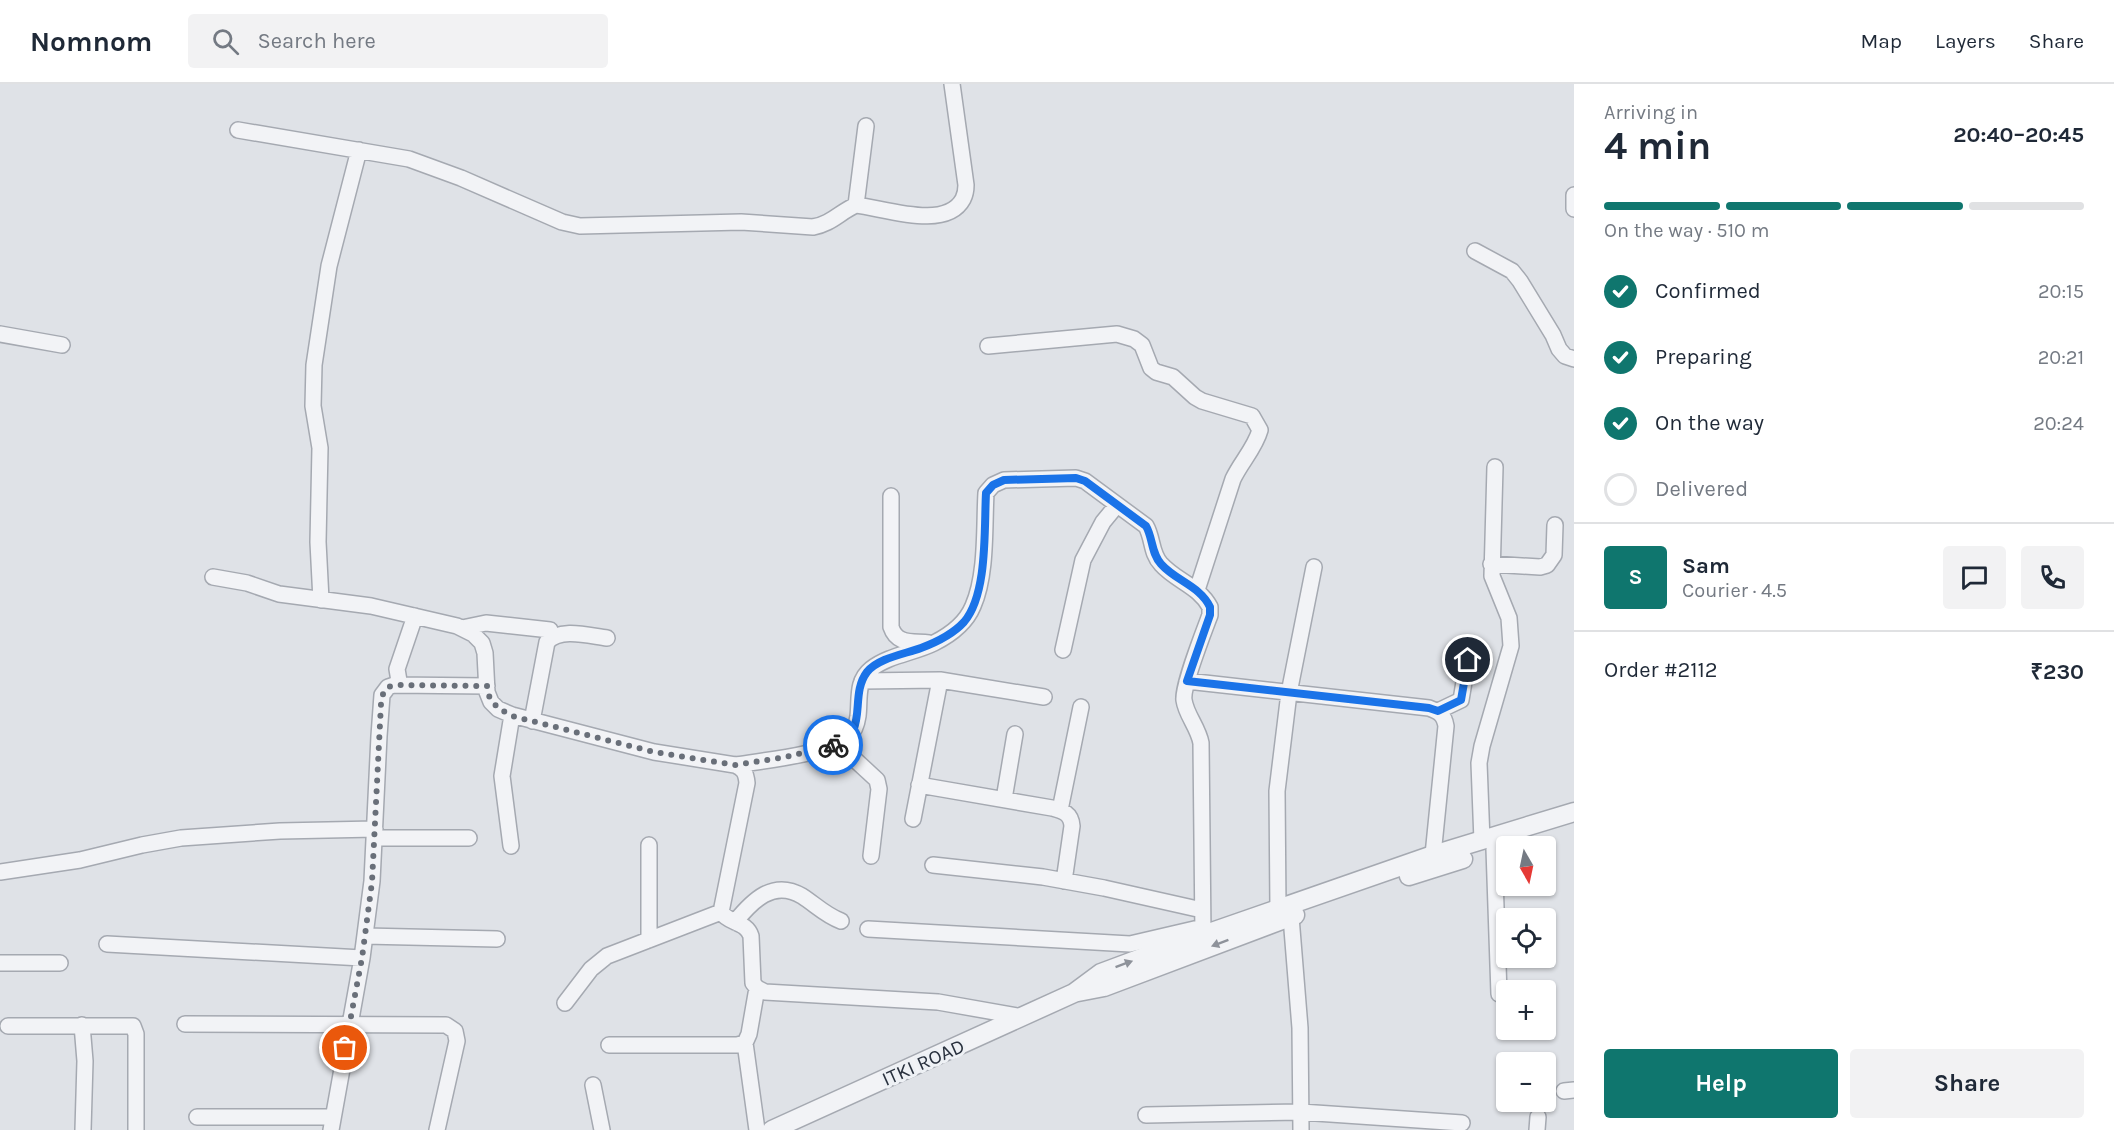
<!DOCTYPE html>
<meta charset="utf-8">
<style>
:root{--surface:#fff;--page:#f2f2f3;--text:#1f2937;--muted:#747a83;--line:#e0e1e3;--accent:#0f766e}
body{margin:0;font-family:Karla,sans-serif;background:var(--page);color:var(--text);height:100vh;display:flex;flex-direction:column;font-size:22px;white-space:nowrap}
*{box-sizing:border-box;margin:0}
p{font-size:20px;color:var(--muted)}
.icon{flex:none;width:33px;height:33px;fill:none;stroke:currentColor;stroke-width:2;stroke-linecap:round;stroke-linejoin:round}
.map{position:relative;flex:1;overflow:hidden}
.side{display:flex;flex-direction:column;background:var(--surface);width:540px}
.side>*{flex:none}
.needle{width:39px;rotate:171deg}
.fabs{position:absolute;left:1496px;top:752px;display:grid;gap:12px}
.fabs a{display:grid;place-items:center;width:60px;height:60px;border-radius:6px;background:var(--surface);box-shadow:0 2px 4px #0004;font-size:30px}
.pin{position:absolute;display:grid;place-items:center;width:51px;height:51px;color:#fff;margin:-26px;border:3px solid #fff;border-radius:50%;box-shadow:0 2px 6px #0007}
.courier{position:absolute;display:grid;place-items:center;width:60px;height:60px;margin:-30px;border:4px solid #1a73e8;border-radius:50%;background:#fff;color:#222;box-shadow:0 2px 8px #0007}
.head em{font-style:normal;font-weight:700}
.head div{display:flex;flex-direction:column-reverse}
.head{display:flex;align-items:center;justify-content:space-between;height:102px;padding:0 30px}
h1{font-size:39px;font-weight:700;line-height:45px}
.bar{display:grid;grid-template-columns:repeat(4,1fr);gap:9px 6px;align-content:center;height:72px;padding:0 30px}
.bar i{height:8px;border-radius:4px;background:var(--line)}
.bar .active{background:var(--accent)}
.bar p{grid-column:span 4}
.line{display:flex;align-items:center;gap:15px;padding:0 30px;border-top:2px solid var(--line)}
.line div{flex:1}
.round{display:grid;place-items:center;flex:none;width:63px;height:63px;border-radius:6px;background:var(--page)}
ol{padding:0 30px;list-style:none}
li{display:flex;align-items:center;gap:18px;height:66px}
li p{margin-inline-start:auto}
li .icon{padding:6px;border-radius:50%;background:var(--accent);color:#fff;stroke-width:4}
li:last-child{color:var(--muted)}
li i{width:33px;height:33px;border:3px solid var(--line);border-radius:50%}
.button{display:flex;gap:12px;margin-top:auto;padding:12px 30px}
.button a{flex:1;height:69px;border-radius:6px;background:var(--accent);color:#fff;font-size:24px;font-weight:700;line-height:69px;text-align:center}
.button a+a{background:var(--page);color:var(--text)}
header{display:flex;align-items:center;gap:36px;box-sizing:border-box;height:84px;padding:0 30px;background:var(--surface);border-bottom:2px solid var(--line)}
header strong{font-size:28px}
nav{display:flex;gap:33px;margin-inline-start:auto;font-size:21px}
.search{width:420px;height:54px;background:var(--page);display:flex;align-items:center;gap:15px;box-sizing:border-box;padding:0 21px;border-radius:6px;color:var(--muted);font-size:22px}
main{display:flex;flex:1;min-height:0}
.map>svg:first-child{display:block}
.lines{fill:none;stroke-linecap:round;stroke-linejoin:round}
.minor-casing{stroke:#a5a9b1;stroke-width:18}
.tertiary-casing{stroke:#a5a9b1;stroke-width:21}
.minor{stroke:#f2f3f6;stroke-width:15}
.tertiary{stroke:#f2f3f6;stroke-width:18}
.oneway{fill:#8e929a}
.done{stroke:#696f79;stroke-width:6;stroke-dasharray:0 10.8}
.route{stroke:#1a73e8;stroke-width:8}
.labels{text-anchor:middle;stroke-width:6;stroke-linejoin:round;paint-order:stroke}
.street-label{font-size:20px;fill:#29313e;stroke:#eef1f5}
</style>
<header>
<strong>Nomnom</strong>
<div class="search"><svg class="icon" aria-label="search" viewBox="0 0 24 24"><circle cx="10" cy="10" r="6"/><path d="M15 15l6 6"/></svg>Search here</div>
<nav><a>Map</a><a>Layers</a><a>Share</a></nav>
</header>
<main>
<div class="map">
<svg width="1574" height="1046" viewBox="0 0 1574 1046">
<rect width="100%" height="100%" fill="#dfe2e7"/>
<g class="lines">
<defs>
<path id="minor" d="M238,46l171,29 52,19 101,44 18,4 161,-4 72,5c18,-3 27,-15 43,-22 28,3 90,26 107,-6 2,-4 3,-10 3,-14l-14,-101
M1574,111v14
M856,121l10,-79
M1475,167l37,20 8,10 33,54 6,14 6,7 9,3
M0,250l62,11
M988,262l129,-12 17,5 8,6 9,23 5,4 17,5 22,20 7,4 50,15 8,14c-5,18 -19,32 -27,49l-36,111
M891,412v131c6,18 21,14 38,16
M1491,480l49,3 7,-2 7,-10 1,-30
M213,493l34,6 32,11 92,12 86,20 16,8 9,9 3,10 2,39 4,10 7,7 14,6 142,37 81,13c9,4 11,8 12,18l-26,129c8,12 25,9 30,24l2,47 4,5 8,4 173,10 85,15
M321,516l-3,-58 2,-94 -7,-42 1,-41 15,-99 30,-116
M462,544l24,-5 64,7
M1063,566l20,-90 20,-38 14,-17
M862,597l78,-1 104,17
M1187,597l242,27c11,4 15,7 17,18l-13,129
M394,601l5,-4 -2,-12 18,-53
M1438,627l23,-11 9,-54
M532,637l15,-79c13,-15 43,-6 60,-4
M838,660l39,36 2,9 -8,67
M735,681c26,-4 96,-11 114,-29 6,-5 8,-13 9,-20 2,-17 -2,-35 13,-47 18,-14 43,-16 63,-26 16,-8 32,-20 39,-37 14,-32 11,-79 13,-113l7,-8 11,-5 72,-2 9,3 61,45c7,12 5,28 15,38 15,17 38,22 49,43v8c-6,16 -28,72 -26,85 2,15 14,27 17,43l2,192
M919,701l133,23c11,3 19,5 20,18l-8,55
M1004,715l11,-65
M1060,726l21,-103
M913,735l27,-139
M375,754h94
M1482,757l-3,-78 3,-17 29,-100 -2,-28 -17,-42 3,-109
M511,762l-9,-70 10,-61
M1494,765l5,145
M933,781l110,12 61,11 98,22
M0,788l80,-12 62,-15 39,-7 99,-7 95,-2
M1278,825l-1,-118 12,-98 25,-126
M1291,833l9,111 1,102
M735,838c17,-21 38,-43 67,-26 14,9 23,19 39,25
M868,845l262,15 73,-17
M365,852l132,3
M649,856v-95
M107,860l255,14
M0,879h60
M565,919l26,-34 16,-13 114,-44
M185,940l261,1 9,6 2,10 -20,89
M82,941l3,36 -2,69
M8,942h125l3,8v96
M745,959l12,87
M609,961h128l8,-2 4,-9 8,-46
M593,1001l9,45
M1564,1007l10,-1
M1146,1031l155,-3 161,11
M197,1033h136
M331,1046l31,-172 10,-77 7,-145 3,-41 6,-8 6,-2 93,1
M1537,1046l1,-13"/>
<path id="tertiary" d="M1409,792l54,-17
M1078,908l26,-5 191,-72
M772,1046l302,-137 27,-20 102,-38 230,-80 141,-43"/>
</defs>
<!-- minor casing -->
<use href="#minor" class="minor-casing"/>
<!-- tertiary casing -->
<use href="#tertiary" class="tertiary-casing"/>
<!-- minor -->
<use href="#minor" class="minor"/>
<!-- tertiary -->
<use href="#tertiary" class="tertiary"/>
</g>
<!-- one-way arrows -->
<defs><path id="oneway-solid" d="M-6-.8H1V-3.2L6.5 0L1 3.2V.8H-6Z" transform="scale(1.5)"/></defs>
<g class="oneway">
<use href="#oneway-solid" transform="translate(1220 859) rotate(159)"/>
<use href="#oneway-solid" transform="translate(1124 880) rotate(-20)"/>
</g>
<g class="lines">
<!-- done -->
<path class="done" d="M345,964l17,-90 10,-76 9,-178c1,-10 3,-16 13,-19l93,1c1,17 11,22 25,30l142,36 81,13 51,-8 47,-12"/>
<!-- route -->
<path class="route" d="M833,661c38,-11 15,-48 34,-73 11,-14 38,-18 54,-24 16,-6 32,-14 43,-26 24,-28 20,-94 22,-129l7,-8 11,-5 72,-2 9,3 61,45c7,12 5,27 15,38 15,17 39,22 49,43v8l-23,66 242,27 9,3 23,-11 7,-40"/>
</g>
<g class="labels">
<!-- street labels -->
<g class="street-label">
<text transform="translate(923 978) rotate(-24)" y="7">ITKI ROAD</text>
</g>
</g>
</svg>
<div class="fabs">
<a><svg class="needle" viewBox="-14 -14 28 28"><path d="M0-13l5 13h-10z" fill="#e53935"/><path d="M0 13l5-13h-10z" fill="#747a83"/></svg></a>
<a><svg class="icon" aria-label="locate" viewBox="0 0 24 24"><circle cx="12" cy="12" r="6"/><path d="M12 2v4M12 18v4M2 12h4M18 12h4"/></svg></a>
<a>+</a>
<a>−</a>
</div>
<div class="pin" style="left:345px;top:964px;background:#ea580c"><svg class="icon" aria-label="bag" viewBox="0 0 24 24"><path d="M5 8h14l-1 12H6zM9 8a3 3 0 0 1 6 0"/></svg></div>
<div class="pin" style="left:1468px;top:576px;background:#1f2937"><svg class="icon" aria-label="home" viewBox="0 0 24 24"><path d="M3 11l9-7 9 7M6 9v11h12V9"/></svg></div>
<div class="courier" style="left:833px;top:661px"><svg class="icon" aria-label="bike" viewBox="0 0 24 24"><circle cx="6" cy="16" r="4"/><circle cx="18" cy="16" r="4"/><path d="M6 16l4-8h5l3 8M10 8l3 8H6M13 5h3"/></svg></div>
</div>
<section class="side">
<div class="head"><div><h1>4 min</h1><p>Arriving in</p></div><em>20:40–20:45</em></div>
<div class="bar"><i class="active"></i><i class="active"></i><i class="active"></i><i></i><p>On the way · 510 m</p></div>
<ol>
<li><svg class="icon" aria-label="check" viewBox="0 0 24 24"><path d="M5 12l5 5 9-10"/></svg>Confirmed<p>20:15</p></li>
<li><svg class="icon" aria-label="check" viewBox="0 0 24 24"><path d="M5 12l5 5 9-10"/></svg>Preparing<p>20:21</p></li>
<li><svg class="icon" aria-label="check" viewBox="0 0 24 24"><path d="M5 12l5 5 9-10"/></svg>On the way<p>20:24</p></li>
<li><i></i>Delivered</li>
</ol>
<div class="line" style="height:108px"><b class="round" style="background:var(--accent);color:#fff">S</b><div><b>Sam</b><p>Courier · 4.5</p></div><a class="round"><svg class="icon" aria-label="chat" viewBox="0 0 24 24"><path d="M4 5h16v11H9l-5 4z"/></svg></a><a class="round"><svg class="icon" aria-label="phone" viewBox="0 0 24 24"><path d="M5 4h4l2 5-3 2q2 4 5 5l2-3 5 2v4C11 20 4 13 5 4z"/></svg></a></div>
<div class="line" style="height:78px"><div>Order #2112</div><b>₹230</b></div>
<div class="button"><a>Help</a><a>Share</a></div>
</section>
</main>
